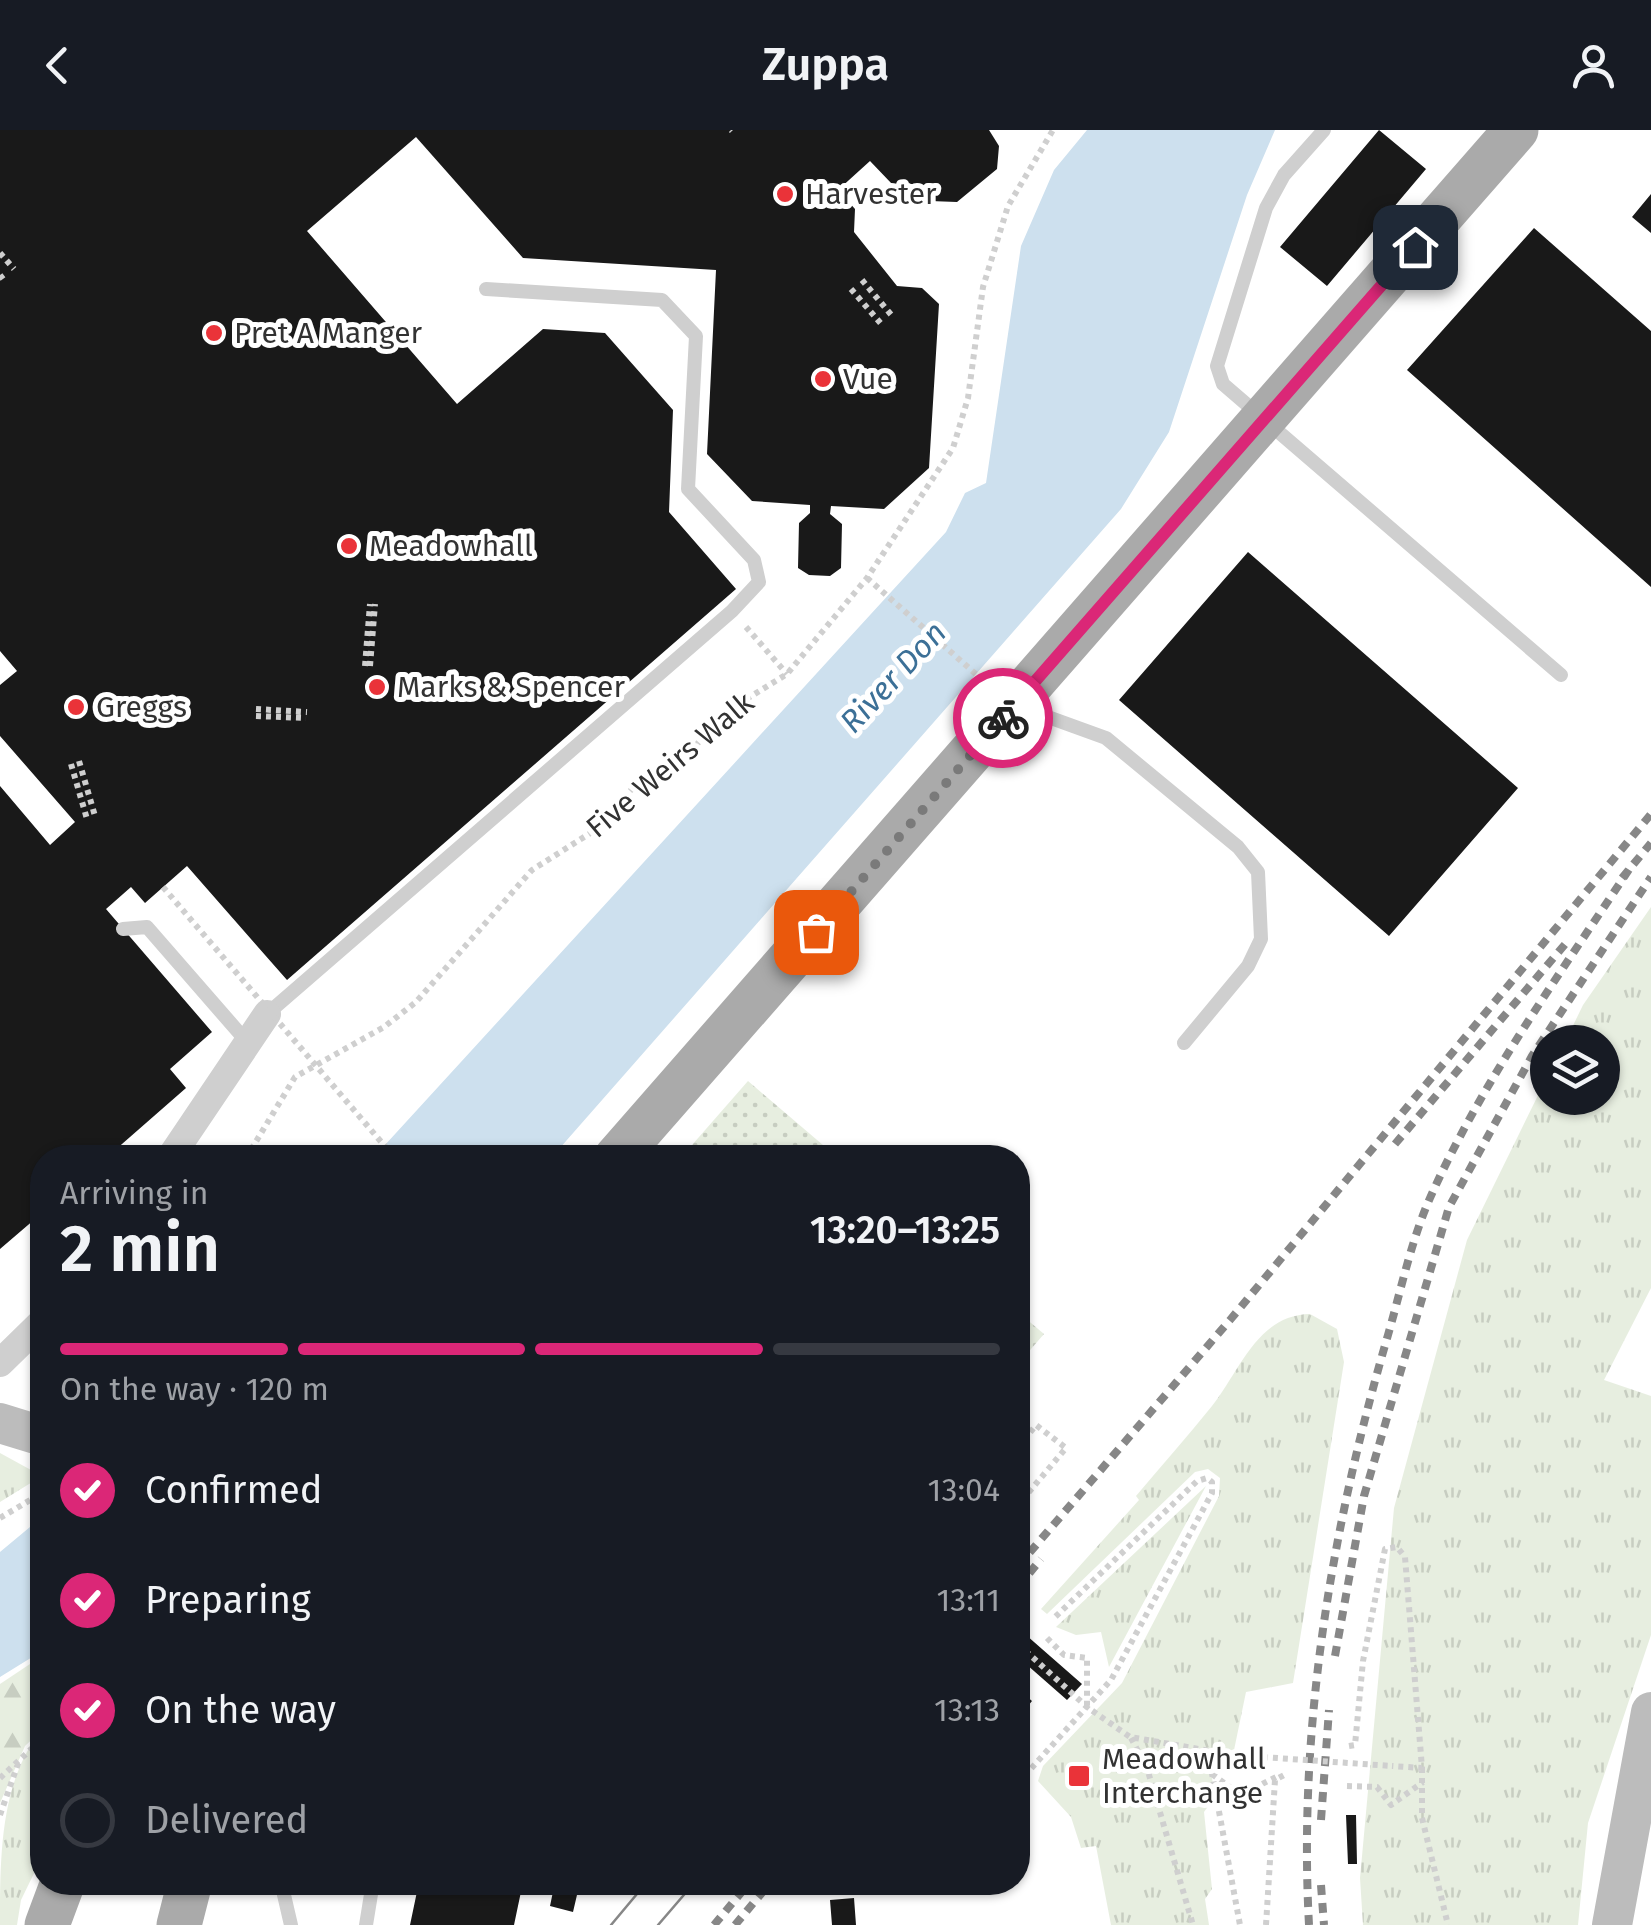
<!DOCTYPE html>
<meta charset="utf-8">
<style>
:root{--surface:#171b24;--page:#242831;--text:#f1f3f6;--muted:#9ea1a6;--line:#363941;--accent:#db2777}
body{margin:0;font-family:"Fira Sans",sans-serif;background:var(--page);color:var(--text);height:100vh;display:flex;flex-direction:column;font-size:38px;white-space:nowrap}
*{box-sizing:border-box;margin:0}
p{font-size:32px;color:var(--muted)}
.icon{flex:none;width:55px;height:55px;fill:none;stroke:currentColor;stroke-width:2;stroke-linecap:round;stroke-linejoin:round}
.map{position:relative;flex:1;overflow:hidden}
.panel{position:absolute;left:30px;top:1015px;width:1000px;height:750px;display:flex;flex-direction:column;background:var(--surface);border-radius:40px;box-shadow:0 2px 8px #0004}
.panel>*{flex:none}
.buttons{position:absolute;left:1530px;top:895px;display:grid;gap:20px}
.buttons a{display:grid;place-items:center;width:90px;height:90px;border-radius:50%;background:var(--surface);box-shadow:0 2px 8px #0004;font-size:50px}
.pin{position:absolute;display:grid;place-items:center;width:85px;height:85px;color:#fff;margin:-42px;border-radius:20px;box-shadow:0 5px 15px #0006}
.courier{position:absolute;display:grid;place-items:center;width:100px;height:100px;margin:-50px;border:8px solid #db2777;border-radius:50%;background:#fff;color:#222;box-shadow:0 2px 12px #0007}
.summary em{font-style:normal;font-weight:600}
.summary div{display:flex;flex-direction:column-reverse}
.summary{display:flex;align-items:center;justify-content:space-between;height:170px;padding:0 30px}
h1{font-size:65px;font-weight:600;line-height:75px}
.bar{display:grid;grid-template-columns:repeat(4,1fr);gap:15px 10px;align-content:center;height:120px;padding:0 30px}
.bar i{height:12px;border-radius:8px;background:var(--line)}
.bar .selected{background:var(--accent)}
.bar p{grid-column:span 4}
ol{padding:0 30px;list-style:none}
li{display:flex;align-items:center;gap:30px;height:110px}
li p{margin-inline-start:auto}
li .icon{padding:10px;border-radius:50%;background:var(--accent);color:#fff;stroke-width:4}
li:last-child{color:var(--muted)}
li i{width:55px;height:55px;border:5px solid var(--line);border-radius:50%}
header{display:flex;justify-content:space-between;align-items:center;height:130px;padding:0 30px;background:var(--surface);font-size:45px;font-weight:600}
.map>svg:first-child{display:block}
.grass{fill:url(#grass-tufts)}
.forest{fill:url(#forest-firs)}
.park{fill:url(#park-dots)}
.water{fill:#cde0ee}
.building{fill:#191919}
.lines{fill:none;stroke-linecap:round;stroke-linejoin:round}
.path{stroke:#cfcfcf;stroke-width:6;stroke-dasharray:5 5;stroke-linecap:butt}
.lane{stroke:#cfcfcf;stroke-width:14}
.street{stroke:#cfcfcf;stroke-width:28}
.secondary{stroke:#bcbcbc;stroke-width:40}
.primary{stroke:#aaa;stroke-width:45}
.tram{stroke:#878787;stroke-width:2.5}
.rail{stroke:#878787;stroke-width:8;stroke-dasharray:10 8;stroke-linecap:butt}
.path-bridge{stroke:#cfcfcf;stroke-width:6;stroke-dasharray:5 5;stroke-linecap:butt}
.done{stroke:#7a7a7a;stroke-width:10;stroke-dasharray:0 18}
.route{stroke:#db2777;stroke-width:12}
.poi-dot{fill:#ea3339;stroke:#fff;stroke-width:4}
.labels{text-anchor:middle;stroke-width:10;stroke-linejoin:round;paint-order:stroke}
.poi-label{font-size:30px;fill:#323232;stroke:#fff;text-anchor:start}
.street-label{font-size:30px;fill:#323232;stroke:#fff}
.water-label{font-size:32px;font-style:italic;fill:#3c7097;stroke:#fff}
</style>
<header><svg class="icon" aria-label="back" viewBox="0 0 24 24"><path d="M15 5l-7 7 7 7"/></svg>Zuppa<svg class="icon" aria-label="person" viewBox="0 0 24 24"><circle cx="12" cy="8" r="4"/><path d="M4 21q1-7 8-7t8 7"/></svg></header>
<div class="map">
<svg width="1651" height="1795" viewBox="0 0 1651 1795">
<defs>
<pattern id="grass-tufts" width="24" height="20" patternUnits="userSpaceOnUse" patternTransform="scale(2.5)"><rect width="24" height="20" fill="#e7eee0"/><path d="M3 7l-1-3M5 7V3M7 7l1-3M15 17l-1-3M17 17v-4M19 17l1-3" fill="none" stroke="#c7cdc1"/></pattern>
<pattern id="forest-firs" width="22" height="20" patternUnits="userSpaceOnUse" patternTransform="scale(2.5)"><rect width="22" height="20" fill="#e7eee0"/><path d="M5 1l3.5 6h-7zM16 11l3.5 6h-7z" fill="#c7cdc1"/></pattern>
<pattern id="park-dots" width="8" height="8" patternUnits="userSpaceOnUse" patternTransform="scale(2.5)"><rect width="8" height="8" fill="#e7eee0"/><path d="M2 2h.1M6 6h.1" fill="none" stroke="#c7cdc1" stroke-width="1.8" stroke-linecap="round"/></pattern>
</defs>
<rect width="100%" height="100%" fill="#fff"/>
<!-- grass -->
<path class="grass" d="M1651,777v381l-47,92 47,16v239l-63,188 -10,102h-215l-3,-47 34,-370 73,-268 80,-163 1,21h54v-56h-37l18,-37z
M1310,1184l27,15 7,33 -51,321 -47,9 -13,63 -25,-2 7,44 -11,15 8,77 -7,10 4,26h-98l-15,-79 -15,2 -10,-31 -33,-36 5,-15 79,-83 97,-187 1,-18 -12,-9 -13,3 -148,142 -6,-5 98,-109 -3,-4c25,-30 51,-59 76,-90 28,-35 45,-91 98,-92z
M0,1323l42,23 -42,26z
M1206,1356l-97,181 -8,-35 -25,3 -20,-8z
M42,1600v127l-21,43 -4,25h-17c0,-68 0,-145 42,-195z"/>
<!-- forest -->
<path class="forest" d="M42,1526v74l-17,16 -25,57v-119z"/>
<!-- park -->
<path class="park" d="M748,951l89,76h-138l-7,-12z
M1018,1182l26,22 -26,30z"/>
<!-- water -->
<path class="water" d="M1087,0h188l-28,65 -78,237 -48,77 -569,648h-178l572,-625 19,-39 21,-10 35,-237 33,-76z
M42,1387v134l-42,26v-125z"/>
<!-- building -->
<path class="building" d="M0,0h989l10,16 -2,23 -40,33 -27,-1 -15,-17h-23l-22,-23 -32,29 17,19 -1,23 43,54 25,2 17,16 -10,164 -45,41 -53,-3 -1,8 12,10 -1,44 -11,8 -21,-1 -11,-7 1,-45 11,-10v-8l-58,-4 -45,-47 9,-184 -193,-12 -107,-121 -109,94 150,173 86,-75 62,4 68,77 -4,102 67,77 -449,391 -100,-114 -42,37 -14,-16 -25,22 106,123 -42,37 16,19 -80,70h-64v55l-42,36v-463l50,59 25,-23 -75,-86v-51l17,-14 -17,-20z
M1379,0l47,39 -99,117 -47,-39z
M1651,64v39l-19,-16z
M1534,98l117,103v256l-244,-217z
M1248,422l270,236 -129,148 -270,-236z
M1018,1498l64,56 -15,16 -49,-43z
M1018,1559l14,12 -14,17z
M1346,1685h10l1,49h-9z
M419,1752h104l-9,43h-104z
M555,1752h25l-7,30 -23,-6z
M854,1768l2,27h-24l-2,-25z"/>
<g class="lines">
<!-- path -->
<path class="path" d="M731,0l1,1
M0,123l14,16
M0,145l3,4
M862,150l31,37
M851,159l32,37
M867,448l119,105
M746,497l41,47
M365,536l5,-62
M370,536l5,-62
M256,579l51,3
M256,586l50,2
M79,631l16,55
M71,634l16,55
M246,1028l49,-81 89,-50 32,-25 116,-132 60,-38 39,-42 54,-32 39,-45 63,-39 80,-96 86,-130 15,-50 15,-111 25,-81 45,-76
M1018,1318l18,-23 30,23 -48,57
M0,1388l42,-25
M1047,1508l17,17 23,3v47
M1018,1514l69,63 43,30 103,18
M1131,1608l16,30 46,157
M1349,1616l6,-1 8,-84 22,-112 12,-2 8,10 17,211 -30,-2
M1208,1622l32,173
M1422,1638v50l26,107
M1212,1644l28,21 40,-20
M0,1648l42,-39
M1018,1653l93,-103 101,-187v-11l-5,-4 -10,3 -144,138
M1347,1656l30,1 14,18 32,-23
M0,1685l19,-54
M1266,1795l9,-145 11,-6"/>
<!-- lane -->
<path class="lane" d="M1324,0l-40,45 -18,33 -49,158 6,18 338,291
M1021,571l16,12 69,25 132,109 20,25 3,67 -13,27 -64,77
M123,799l24,-2 101,116
M267,884l465,-403 27,-29 -5,-22 -66,-71 8,-153 -34,-36 -176,-11
M281,1752l10,43
M366,1795l7,-43"/>
<!-- street -->
<path class="street" d="M170,1028l97,-144
M0,1233l42,-41"/>
<!-- secondary -->
<path class="secondary" d="M0,1293l42,13
M1612,1795l39,-213"/>
<!-- primary -->
<path class="primary" d="M616,1028l900,-1028
M47,1795l16,-43
M179,1795l11,-43"/>
<!-- tram -->
<path class="tram" d="M611,1795l36,-43
M658,1795l37,-43"/>
<!-- rail -->
<path class="rail" d="M1622,748l29,-35
M1395,1014l172,-202
M1018,1436l212,-246 421,-506
M1018,1457l23,-28
M1335,1526l29,-160 85,-289 83,-151 119,-179
M1321,1690l8,-110
M1321,1755l3,40
M714,1795l36,-43
M735,1795l36,-43
M1309,1795c-11,-200 23,-399 79,-590 13,-45 23,-94 42,-137 52,-117 130,-224 200,-330"/>
<!-- path-bridge -->
<path class="path-bridge" d="M163,757l232,271
M1233,1625l159,11"/>
</g>
<g class="lines">
<!-- done -->
<path class="done" d="M816,802l187,-214"/>
<!-- route -->
<path class="route" d="M1003,588l412,-471"/>
</g>
<!-- markers -->
<g class="poi-dot">
<circle cx="785" cy="64" r="10"/>
<circle cx="214" cy="203" r="10"/>
<circle cx="823" cy="249" r="10"/>
<circle cx="349" cy="416" r="10"/>
<circle cx="377" cy="557" r="10"/>
<circle cx="76" cy="577" r="10"/>
<rect x="1067" y="1634" width="24" height="24" rx="5"/>
</g>
<g class="labels">
<!-- poi labels -->
<g class="poi-label">
<text x="805" y="74">Harvester</text>
<text x="234" y="213">Pret A Manger</text>
<text x="843" y="259">Vue</text>
<text x="369" y="426">Meadowhall</text>
<text x="397" y="567">Marks &amp; Spencer</text>
<text x="96" y="587">Greggs</text>
<text x="1102" y="1639">Meadowhall<tspan x="1102" dy="34">Interchange</tspan></text>
</g>
<!-- street labels -->
<g class="street-label">
<text transform="translate(670 635) rotate(-40)" y="10">Five Weirs Walk</text>
</g>
<!-- water labels -->
<g class="water-label">
<text transform="translate(893 547) rotate(-47)" y="11">River Don</text>
</g>
</g>
</svg>
<div class="buttons">
<a><svg class="icon" aria-label="layers" viewBox="0 0 24 24"><path d="M12 4l9 5-9 5-9-5zM3 14l9 5 9-5"/></svg></a>
</div>
<div class="pin" style="left:816px;top:802px;background:#ea580c"><svg class="icon" aria-label="bag" viewBox="0 0 24 24"><path d="M5 8h14l-1 12H6zM9 8a3 3 0 0 1 6 0"/></svg></div>
<div class="pin" style="left:1415px;top:117px;background:#1f2937"><svg class="icon" aria-label="home" viewBox="0 0 24 24"><path d="M3 11l9-7 9 7M6 9v11h12V9"/></svg></div>
<div class="courier" style="left:1003px;top:588px"><svg class="icon" aria-label="bike" viewBox="0 0 24 24"><circle cx="6" cy="16" r="4"/><circle cx="18" cy="16" r="4"/><path d="M6 16l4-8h5l3 8M10 8l3 8H6M13 5h3"/></svg></div>
<section class="panel">
<div class="summary"><div><h1>2 min</h1><p>Arriving in</p></div><em>13:20–13:25</em></div>
<div class="bar"><i class="selected"></i><i class="selected"></i><i class="selected"></i><i></i><p>On the way · 120 m</p></div>
<ol>
<li><svg class="icon" aria-label="check" viewBox="0 0 24 24"><path d="M5 12l5 5 9-10"/></svg>Confirmed<p>13:04</p></li>
<li><svg class="icon" aria-label="check" viewBox="0 0 24 24"><path d="M5 12l5 5 9-10"/></svg>Preparing<p>13:11</p></li>
<li><svg class="icon" aria-label="check" viewBox="0 0 24 24"><path d="M5 12l5 5 9-10"/></svg>On the way<p>13:13</p></li>
<li><i></i>Delivered</li>
</ol>
</section>
</div>
